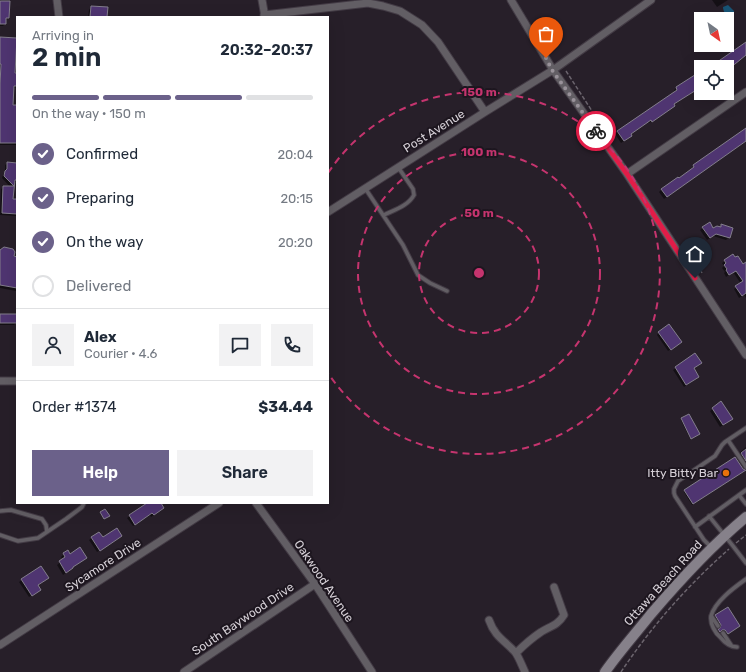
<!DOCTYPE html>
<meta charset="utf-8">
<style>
:root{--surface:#fff;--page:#f2f2f3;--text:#1f2937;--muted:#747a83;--line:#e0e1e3;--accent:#6b618a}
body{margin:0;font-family:Rubik,sans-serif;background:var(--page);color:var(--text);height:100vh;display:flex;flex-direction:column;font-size:15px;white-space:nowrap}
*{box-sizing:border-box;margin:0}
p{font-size:13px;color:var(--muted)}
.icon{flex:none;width:22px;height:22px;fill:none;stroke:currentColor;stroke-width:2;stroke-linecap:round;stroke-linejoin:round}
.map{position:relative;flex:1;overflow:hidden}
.details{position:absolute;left:16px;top:16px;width:313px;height:488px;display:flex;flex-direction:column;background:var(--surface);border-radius:0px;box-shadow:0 4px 16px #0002}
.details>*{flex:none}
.needle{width:26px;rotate:147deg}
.fabs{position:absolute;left:694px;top:12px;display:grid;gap:8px}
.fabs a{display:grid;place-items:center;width:40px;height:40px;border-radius:0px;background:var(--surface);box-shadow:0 4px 16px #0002;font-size:20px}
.pin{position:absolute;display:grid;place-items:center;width:34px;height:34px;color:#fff;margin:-41px -17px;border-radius:50% 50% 50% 0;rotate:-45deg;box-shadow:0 0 4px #0007}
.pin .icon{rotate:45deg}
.courier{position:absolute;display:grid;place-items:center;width:40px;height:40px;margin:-20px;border:3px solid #e11d48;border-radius:50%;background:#fff;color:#222;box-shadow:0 1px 5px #0007}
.headline em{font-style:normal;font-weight:600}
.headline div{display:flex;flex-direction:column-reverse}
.headline{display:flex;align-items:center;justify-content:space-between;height:68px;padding:0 16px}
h1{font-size:26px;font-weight:600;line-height:30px}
.bar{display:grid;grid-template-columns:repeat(4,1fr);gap:6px 4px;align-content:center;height:48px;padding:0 16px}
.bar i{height:5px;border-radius:3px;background:var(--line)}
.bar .selected{background:var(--accent)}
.bar p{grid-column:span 4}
.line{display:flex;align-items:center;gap:10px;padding:0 16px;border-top:1px solid var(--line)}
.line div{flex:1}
.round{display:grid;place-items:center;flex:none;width:42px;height:42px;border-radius:0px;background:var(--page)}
ol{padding:0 16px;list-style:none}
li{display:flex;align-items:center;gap:12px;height:44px}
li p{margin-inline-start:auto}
li .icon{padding:4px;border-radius:50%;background:var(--accent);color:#fff;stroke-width:4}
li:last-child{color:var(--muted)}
li i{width:22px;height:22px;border:2px solid var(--line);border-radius:50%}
.action{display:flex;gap:8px;margin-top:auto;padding:8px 16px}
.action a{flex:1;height:46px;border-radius:0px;background:var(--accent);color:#fff;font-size:16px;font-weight:600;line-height:46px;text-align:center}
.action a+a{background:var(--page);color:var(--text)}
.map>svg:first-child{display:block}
.water{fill:#185576}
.shadow{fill:#0007}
.building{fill:#4f3571;stroke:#837e8c}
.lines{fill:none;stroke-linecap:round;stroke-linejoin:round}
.lane-casing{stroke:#433b45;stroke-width:5.5}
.street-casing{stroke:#433b45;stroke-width:9}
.secondary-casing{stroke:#433b45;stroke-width:12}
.path{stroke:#6b646d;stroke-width:1.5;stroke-dasharray:4 2;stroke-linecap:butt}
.lane{stroke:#625e64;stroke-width:3.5}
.street{stroke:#625e64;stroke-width:7}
.secondary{stroke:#86818a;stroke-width:10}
.done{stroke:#99929a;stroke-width:4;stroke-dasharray:0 7.2}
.route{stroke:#e11d48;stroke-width:5}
.ring{fill:none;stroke:#c5346e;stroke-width:2;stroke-dasharray:7 5}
.food-dot{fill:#e8710a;stroke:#1d161f;stroke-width:1.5}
.labels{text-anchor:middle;stroke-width:4;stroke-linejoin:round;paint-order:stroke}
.street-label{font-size:12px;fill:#d6d0d7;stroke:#1d161f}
.poi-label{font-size:12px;fill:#d6d0d7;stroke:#1d161f;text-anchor:end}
.centre{fill:#c5346e;stroke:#1d161f;stroke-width:2}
.ring-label{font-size:12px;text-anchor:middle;font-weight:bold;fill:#c5346e;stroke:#1d161f;stroke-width:4;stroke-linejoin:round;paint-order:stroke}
</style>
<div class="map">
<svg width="746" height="672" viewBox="0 0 746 672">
<rect width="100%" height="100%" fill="#271f29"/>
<!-- water -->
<path class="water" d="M728,5l6,6v4c-5,4 -11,-2 -11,-8z"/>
<!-- shadow -->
<path class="shadow" d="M0,0h1l1,2h7l-1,16 -3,3v3l-2,2h-3z
M712,0h16l-11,7z
M91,7l15,10h-18l1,-7z
M0,38l14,36h3v12l-2,2h-2l-1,18h5v39h-17z
M701,72v14l-28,19 -2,3 -22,15 -1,-1 -18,13 -2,3 -7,5 -6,-9 2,-2 58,-40 -1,-2z
M746,129v12l-82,58 -5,-7 2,-2 31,-20v-2l2,-2z
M8,163l9,1v18h-3l-2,18h5v16l-17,-1 1,-26 3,-2h6l-8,-9 1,-3 2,-3v-7z
M709,224l4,5 7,-1 2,-3 7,12 -3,3 -13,-4 -6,4 -7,-10z
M12,250l4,7 1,-1v34l-1,1 -16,-3v-37z
M725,261l18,4h3v33l-2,-3 -5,3 -5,-9 7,-5 -8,-12 -7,5 -2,-4 1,-1 -3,-4 2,-2 -2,-3z
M0,315l16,8 -2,2h-14z
M659,332l19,13 -10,6 -11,-16z
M695,355l3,10 -5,4 2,10 -11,8 -11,-17z
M721,403l8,18 -9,6 -10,-16z
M681,419l17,16 -8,4 -9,-19z
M746,447v20l-7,-11 1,-1 -1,-2z
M742,472l-50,33 -8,-13 1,-1z
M149,503h11v7l-9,7 -1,-2 -17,11 -6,-8z
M99,533l4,5h16l-22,14 -8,-12z
M67,551l5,17 -9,7 -6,-10 6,-5 -2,-3z
M41,567l4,13 -8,6v6l-8,5 -10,-15z
M716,616l22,11 -12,8 -3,-5 -3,1 -1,1 -2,-1 3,-2v-4l-5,-8z"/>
<!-- building -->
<path class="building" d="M0,1h10l-1,17h-3v6h-6z
M91,6l17,1 -1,10h-17z
M0,37l17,1 -2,35h2v13h-3l-1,19h4v38h-17v-59l1,-20h-1z
M746,42v13l-11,9 -5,3h-20z
M701,71v16l-27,17 1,2 -23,16 -1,-2 -20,14 1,2 -8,5 -7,-10 60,-41 -1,-3z
M746,128v13l-79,56 -6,-8 17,-12 1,1 15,-11 -1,-2z
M7,162l10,1v17h-2l-2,19h4v15l-15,-1 1,-27h11l-10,-10 1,-5 2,-2z
M710,222l3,6 4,-2 4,1v-3l12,4 -3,10 -14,-4 -6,4 -8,-11z
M4,247l9,2 2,3 -1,4 3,1v31l-17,-3v-35z
M733,254l2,3 3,-1 5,8 3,-2v31l-4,3 -7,-10 8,-5 -7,-10 -7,4 -3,-5 1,-1 -3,-4 2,-2 -2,-3z
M0,314h17v9h-17z
M669,324l13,18 -11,8 -13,-18z
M695,353l7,10 -8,5 5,9 -13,8 -11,-18z
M721,401l12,18 -10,6 -11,-17z
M689,414l11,20 -9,5 -10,-21z
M746,449v12l-5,-8z
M735,457l8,12 3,1 -53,34 -9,-14z
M147,503h14l3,5 -10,7 -2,-2 -17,12 -6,-10z
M105,509l5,7 -6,3 -4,-7z
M117,528l5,8 -22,15 -9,-14 8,-5 4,5z
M80,547l7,11 -14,9v1l-7,5 -7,-12 6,-4 -2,-4 5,-3 2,4z
M41,566l8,12 -11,7 3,5 -9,6 -11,-17z
M728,607l12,19 -12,8 -3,-4h-3l-2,2 -2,-3 2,-1 1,-3 -6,-10z"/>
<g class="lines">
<defs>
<path id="lane" d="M365,188l38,57 15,30 12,8 17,8
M384,215c10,-5 24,-9 30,-20l-1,-6 -15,-22
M728,440l18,27
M739,495l7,9
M0,511l11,-1 31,9 4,6 1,7
M709,516l24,30 13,17
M695,527l51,-37
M0,535l18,6 20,-3 28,-19 16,-12 2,-4
M711,547l-7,-7 -29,-44 -1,-3v-4l4,-8 37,-25 7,-11 3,-3 21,-14
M712,617l6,9
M723,633l8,12
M737,647c-7,0 -12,-4 -16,-9 -6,-5 -11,-14 -10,-22 4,-15 24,-29 35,-37"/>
<path id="street" d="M57,0l2,17
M262,0l3,17
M511,0l42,70 74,104 119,181
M264,15l104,-12 15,3 17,5 22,14 16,17 47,70
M627,174l119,-82
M328,212l157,-100 68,-42 98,-70
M0,381h17
M256,503l59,81 57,88
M489,620c6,17 15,20 26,32 4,5 7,14 10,20
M0,645l219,-142
M516,653c8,-8 16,-15 25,-21 10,-6 17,-7 23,-17l-10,-28
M184,672l131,-88"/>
<path id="secondary" d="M605,672c14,-20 31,-39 46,-58 29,-34 60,-68 95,-97"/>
</defs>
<!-- lane casing -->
<use href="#lane" class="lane-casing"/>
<!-- street casing -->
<use href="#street" class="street-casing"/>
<!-- secondary casing -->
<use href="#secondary" class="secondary-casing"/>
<!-- path -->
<path class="path" d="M566,71l26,40
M683,245l16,22 3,6
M736,543l10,-8
M621,672c30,-45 67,-87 108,-123"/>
<!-- lane -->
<use href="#lane" class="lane"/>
<!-- street -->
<use href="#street" class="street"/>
<!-- secondary -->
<use href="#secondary" class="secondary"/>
</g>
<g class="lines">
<!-- done -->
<path class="done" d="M546,58l6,12 44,61"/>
<!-- route -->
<path class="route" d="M596,131l31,43 68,104"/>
</g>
<!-- distance rings -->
<g class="ring">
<circle cx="479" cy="273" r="60"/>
<circle cx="479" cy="273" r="121"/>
<path d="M328 173A181 181 0 1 1 328 373"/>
</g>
<!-- markers -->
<circle class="food-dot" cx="726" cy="473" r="4"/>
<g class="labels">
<!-- street labels -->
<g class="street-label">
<text transform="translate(434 131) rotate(-32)" y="4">Post Avenue</text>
<text transform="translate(103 565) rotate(-33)" y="4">Sycamore Drive</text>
<text transform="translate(324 581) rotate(56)" y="4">Oakwood Avenue</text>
<text transform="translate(663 583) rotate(-48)" y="4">Ottawa Beach Road</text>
<text transform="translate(243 619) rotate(-34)" y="4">South Baywood Drive</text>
</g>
<!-- poi labels -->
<g class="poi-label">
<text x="718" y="477">Itty Bitty Bar</text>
</g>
</g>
<circle cx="479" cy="273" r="6" class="centre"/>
<g class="ring-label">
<text x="479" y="96">150 m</text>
<text x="479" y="156">100 m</text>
<text x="479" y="217">50 m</text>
</g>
</svg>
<div class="fabs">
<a><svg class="needle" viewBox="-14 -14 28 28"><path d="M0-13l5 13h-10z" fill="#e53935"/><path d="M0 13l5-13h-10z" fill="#747a83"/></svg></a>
<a><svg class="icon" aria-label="locate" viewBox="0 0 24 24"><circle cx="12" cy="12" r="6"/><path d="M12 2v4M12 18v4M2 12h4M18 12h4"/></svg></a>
</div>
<div class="pin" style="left:546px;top:58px;background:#ea580c"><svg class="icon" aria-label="bag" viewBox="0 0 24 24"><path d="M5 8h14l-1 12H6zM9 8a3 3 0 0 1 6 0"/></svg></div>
<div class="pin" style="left:695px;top:278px;background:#1f2937"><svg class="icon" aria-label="home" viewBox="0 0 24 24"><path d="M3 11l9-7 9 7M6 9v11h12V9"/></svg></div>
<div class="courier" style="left:596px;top:131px"><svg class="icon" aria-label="bike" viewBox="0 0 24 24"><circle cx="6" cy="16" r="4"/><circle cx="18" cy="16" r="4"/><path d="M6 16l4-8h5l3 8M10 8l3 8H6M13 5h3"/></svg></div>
<section class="details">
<div class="headline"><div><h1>2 min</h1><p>Arriving in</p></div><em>20:32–20:37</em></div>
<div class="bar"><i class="selected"></i><i class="selected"></i><i class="selected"></i><i></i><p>On the way · 150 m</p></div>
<ol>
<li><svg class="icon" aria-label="check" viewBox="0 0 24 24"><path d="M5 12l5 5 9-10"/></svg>Confirmed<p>20:04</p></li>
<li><svg class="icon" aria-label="check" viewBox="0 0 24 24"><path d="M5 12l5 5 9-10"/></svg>Preparing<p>20:15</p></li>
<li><svg class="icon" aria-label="check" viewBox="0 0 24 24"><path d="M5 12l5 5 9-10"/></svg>On the way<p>20:20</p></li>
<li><i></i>Delivered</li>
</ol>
<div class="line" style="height:72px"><a class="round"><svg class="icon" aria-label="person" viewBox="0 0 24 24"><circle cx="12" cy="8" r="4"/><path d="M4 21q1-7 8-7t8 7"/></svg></a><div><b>Alex</b><p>Courier · 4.6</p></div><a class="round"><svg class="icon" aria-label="chat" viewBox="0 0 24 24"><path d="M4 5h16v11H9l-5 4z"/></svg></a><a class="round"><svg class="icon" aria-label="phone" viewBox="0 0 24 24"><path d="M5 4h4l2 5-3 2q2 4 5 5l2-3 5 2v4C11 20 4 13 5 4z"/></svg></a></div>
<div class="line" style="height:52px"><div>Order #1374</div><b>$34.44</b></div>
<div class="action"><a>Help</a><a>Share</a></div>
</section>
</div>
